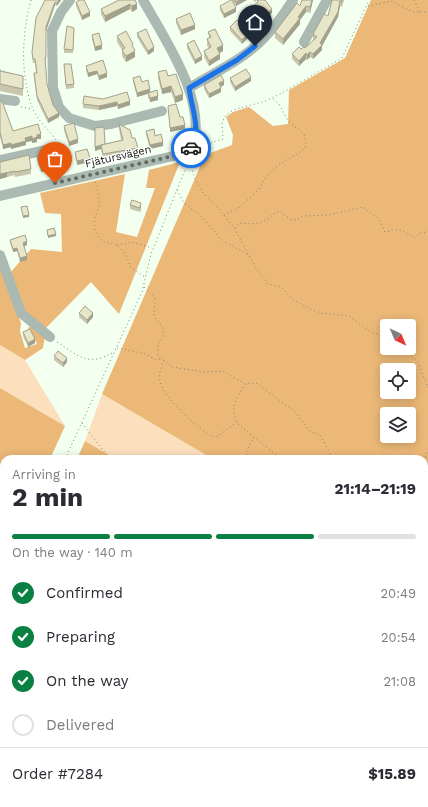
<!DOCTYPE html>
<meta charset="utf-8">
<style>
:root{--surface:#fff;--page:#f7f7f7;--text:#2b2b33;--muted:#7c7c81;--line:#e1e1e2;--accent:#0b8043}
body{margin:0;font-family:"Work Sans",sans-serif;background:var(--page);color:var(--text);height:100vh;display:flex;flex-direction:column;font-size:15px;white-space:nowrap}
*{box-sizing:border-box;margin:0}
p{font-size:13px;color:var(--muted)}
.icon{flex:none;width:22px;height:22px;fill:none;stroke:currentColor;stroke-width:2;stroke-linecap:round;stroke-linejoin:round}
.map{position:relative;flex:1;overflow:hidden}
.drawer{position:absolute;left:0px;top:455px;width:428px;height:352px;display:flex;flex-direction:column;background:var(--surface);border-radius:12px 12px 0 0;box-shadow:0 2px 10px #0003}
.drawer>*{flex:none}
.needle{width:26px;rotate:136deg}
.controls{position:absolute;left:380px;top:319px;display:grid;gap:8px}
.controls a{display:grid;place-items:center;width:36px;height:36px;border-radius:4px;background:var(--surface);box-shadow:0 2px 10px #0003;font-size:20px}
.pin{position:absolute;display:grid;place-items:center;width:34px;height:34px;color:#fff;margin:-41px -17px;border-radius:50% 50% 50% 0;rotate:-45deg;box-shadow:0 0 4px #0007}
.pin .icon{rotate:45deg}
.courier{position:absolute;display:grid;place-items:center;width:40px;height:40px;margin:-20px;border:3px solid #1a73e8;border-radius:50%;background:#fff;color:#222;box-shadow:0 1px 5px #0007}
.summary em{font-style:normal;font-weight:700}
.summary div{display:flex;flex-direction:column-reverse}
.summary{display:flex;align-items:center;justify-content:space-between;height:68px;padding:0 12px}
h1{font-size:26px;font-weight:700;line-height:30px}
.bar{display:grid;grid-template-columns:repeat(4,1fr);gap:6px 4px;align-content:center;height:48px;padding:0 12px}
.bar i{height:5px;border-radius:3px;background:var(--line)}
.bar .selected{background:var(--accent)}
.bar p{grid-column:span 4}
.line{display:flex;align-items:center;gap:10px;padding:0 12px;border-top:1px solid var(--line)}
.line div{flex:1}
ol{padding:0 12px;list-style:none}
li{display:flex;align-items:center;gap:12px;height:44px}
li p{margin-inline-start:auto}
li .icon{padding:4px;border-radius:50%;background:var(--accent);color:#fff;stroke-width:4}
li:last-child{color:var(--muted)}
li i{width:22px;height:22px;border:2px solid var(--line);border-radius:50%}
.map>svg:first-child{display:block}
.green{fill:#fcdfbd}
.forest{fill:#ebb877;fill-rule:evenodd}
.lines{fill:none;stroke-linecap:round;stroke-linejoin:round}
.path{stroke:#7d867a;stroke-width:1;stroke-dasharray:1 3;stroke-linecap:butt}
.minor{stroke:#abb9b3;stroke-width:10}
.wall{fill:#c8c6ac}
.shaded-wall{fill:#a2a18c}
.building{fill:#e8e6c8;stroke:#a2a18c}
.done{stroke:#636b60;stroke-width:4;stroke-dasharray:0 7.2}
.route{stroke:#1a73e8;stroke-width:5}
.labels{text-anchor:middle;stroke-width:3;stroke-linejoin:round;paint-order:stroke}
.street-label{font-size:11px;fill:#161c13;stroke:#fff}
</style>
<div class="map">
<svg width="428" height="807" viewBox="0 0 428 807">
<rect width="100%" height="100%" fill="#f3ffef"/>
<!-- green -->
<path class="green" d="M0,345l25,15 40,66 -65,-38z
M102,394l111,65h-97l-31,-18z"/>
<!-- forest -->
<path class="forest" d="M371,0h57v567l-4,-1v-107h-211l-111,-65 103,-239 27,-10 1,-10 -7,-18 7,-5 16,-5 24,19 15,-2 1,-34 56,-32zM387,326h22v22h-22zM387,370h22v22h-22zM387,414h22v22h-22z
M180,162l-61,152 -28,-32 -45,46 -18,-11 -19,-43 22,-25 31,3 -1,-38 -16,-1 -5,-20 85,-19 -9,58 21,5 18,-49h-9l3,-18z
M0,263l21,60 -1,8 5,17 12,-4 -9,-16 3,-2 14,11 -2,11 -18,12 -25,-15z
M0,388l65,38 -15,33h-46v100l-4,9z
M85,441l31,18h-39z
M424,605l4,1v201h-280l-5,-4h281z"/>
<g class="lines">
<!-- path -->
<path class="path" d="M31,0c-9,33 -11,74 1,107 4,12 17,23 24,33
M414,0l6,12
M368,6l23,-5 22,11h15
M0,70l11,3
M21,107l11,2
M203,145l20,-6 -1,-16 3,-7 8,-6 33,-9 16,-8 60,-35 27,-58
M62,154l5,18
M190,163l5,16 8,14 16,16 15,19 23,42 11,14 13,3 11,12 18,10 11,4 28,3 20,15 18,7
M95,182c2,7 5,16 4,23 0,4 -3,8 -4,12 -3,14 4,28 19,26 9,6 14,14 16,24l15,10
M177,190l7,13 17,13 18,21 6,5 24,13
M224,215l16,-8 19,-18 8,-14 13,-11 25,-15 1,-6 -2,-9 -16,-13 -9,-17 -7,-6
M235,228l4,-5c10,1 21,2 30,-5 4,-3 5,-5 11,-7l10,8 6,1 7,-4 26,-1 34,-8 16,12 6,13c5,0 6,-2 10,-2 7,-1 14,5 20,8l5,-5 8,-1
M117,245l15,-3 20,6
M144,287l11,11 -1,18 9,12v9l-5,7v12l14,11 32,5 18,-1 24,13 10,-1 38,28 17,21 9,3 13,24
M57,342c23,15 31,25 57,10
M117,348l29,6 10,6 5,-1
M403,348l15,14 10,26
M164,360c-2,7 -6,14 -4,21 4,18 37,46 52,56l6,-1 19,-14
M246,384c-10,13 -18,26 -7,41l42,34
M82,423l28,36
M65,459l77,-167 9,-38 34,-84 7,-12
M249,459l-3,-7 8,-15
M424,461l4,-11
M424,515l4,2
M424,543l4,2
M0,601l4,-9
M424,662l4,-3
M424,687l4,5
M0,708h4
M424,760l4,2
M424,792l4,-2
M189,803l3,4
M219,803l3,4
M304,803l1,4
M401,807l5,-4"/>
<!-- minor -->
<path class="minor" d="M70,0l-9,12 -9,19 1,57 6,19 10,11 26,8 16,-2 51,-13
M304,42l23,-42
M189,88c24,-15 54,-28 74,-49 12,-12 21,-25 30,-39
M0,99l15,2
M0,160l55,-12
M0,196l182,-42 11,-7c14,-48 -28,-107 -50,-147
M0,255l21,58 29,24
M65,807l3,-4"/>
</g>
<!-- wall -->
<path class="wall" d="M45,0h16l-4,6 -2,-1 -9,26v30l-1,1 2,22 6,21 6,12 -11,6 -11,-23 -3,-23v-4h2l-1,-10h-2l-1,-7v-4z
M135,0l2,9 -5,3 -2,-3 -25,13 -4,-8v-5z
M232,0h15l-11,6z
M253,0h12l7,13 -12,10 -9,-11v-4l6,-5v-3l-2,2z
M313,0l-3,13 -4,-1 -6,8v4l-17,21 -8,-7v-6l25,-26z
M332,0h12l-2,7 -2,-1 -2,11 -16,29v4l-9,9 -3,-2 -3,3 -1,-1 -7,7 -7,-7v-5l9,-5 4,-1 9,-8h-1v-6l15,-18z
M76,2l14,14 -8,4 -6,-14z
M220,6l16,6 -12,6 -4,-8z
M176,19l19,10 -14,6 -5,-12z
M230,27l21,8 -9,9 -12,-13z
M74,28l-1,25h-9v-4z
M208,32l15,19 -4,2 1,6 -11,7 -5,-9v-6l5,-2 -2,-4v-6l2,-1z
M137,33l17,18 -6,4 -11,-18z
M92,35l10,14 -7,2 -3,-12z
M117,36l16,11 2,10 -9,5 -4,-6v-6l-5,-8z
M187,44l15,16 -7,4 -8,-16z
M103,60l4,17 -8,3 -2,-6 -9,3 -2,-7v-4z
M64,64l10,20v4l-8,1z
M0,71l23,5v20l-23,-5z
M158,72l10,4 15,24 -8,3 -4,-11 -9,2 -4,-16z
M133,78l9,4 16,18 -8,2 -2,-5v-3l-11,3 -4,-15z
M230,78l21,3 -16,10 -5,-9z
M204,85h20l-4,2 1,5 -12,6 -5,-9z
M103,99l27,6 -12,4 -1,-3 -18,4 -16,-2v-4z
M0,102l13,29 28,8h-4v3l-5,1v-2l-6,1v3l-15,4v-2l-8,2 -3,-13z
M119,124l13,14 6,10v5l-35,6 -2,-10 -6,2v-23l10,16 16,-4 -2,-11z
M64,126l14,17 -9,3 -5,-16z
M146,131l9,5 8,10 -13,3 -4,-14z
M75,152l15,10 -13,3 -2,-9z
M37,156l24,7 -2,1v3l-18,5 -4,-12z
M0,162l31,7v5l-16,3v-2l-15,4z
M130,205l11,2 -1,5 -10,-3z
M10,240l17,5 -3,1 3,14 -7,2 -3,-11 -4,1 -3,-9z
M79,313l14,4 -6,7 -8,-7z
M23,332l12,11 -7,4 -5,-11z
M54,356l13,6 -4,5 -9,-7z
M33,803h20l-2,4h-18z"/>
<!-- shaded-wall -->
<path class="shaded-wall" d="M59,0h2l-4,6v-3z
M240,0h7l-11,6v-4z
M312,0h1l-3,13v-6z
M340,1v5l-2,11 -16,29v4l-9,9v-5l7,-11z
M55,2v3l-9,26v-4z
M130,4v5l-25,13v-6z
M137,4v5l-5,3v-6z
M306,6v6l-6,8v4l-17,21v-6l15,-22z
M236,8v4l-12,6v-4z
M272,9v4l-12,10v-4z
M90,12v4l-8,4v-4z
M195,25v4l-14,6v-5z
M251,31v4l-9,9v-4z
M102,45v4l-7,2v-4z
M223,45v6l-6,3v-6z
M154,47v4l-6,4v-4z
M135,51v6l-9,5v-6z
M310,52v5l-3,3v-5z
M306,53v6l-7,7v-5z
M220,54v5l-11,7v-5z
M202,56v4l-7,4v-4z
M97,71v3l-9,3v-4z
M107,73v4l-8,3v-4z
M251,77v4l-16,10v-4z
M224,81v4l-5,3v-5z
M171,86v6l-9,2v-5z
M221,88v4l-12,6v-4z
M150,89v4l-13,4v-4z
M183,94v6l-8,3v-6z
M158,96v4l-8,2v-4z
M130,101v4l-12,4v-4z
M117,102v4l-18,4v-4z
M59,113v4l-11,6v-4z
M185,125v4l-15,3v-4z
M41,134v5h-4v3l-5,1v-4l5,-4z
M32,136v5l-6,1v3l-15,4v-4l14,-7z
M78,139v4l-9,3v-4z
M163,142v4l-13,3v-4z
M11,143v4l-8,2v-4z
M101,145v4l-6,2v-4z
M90,158v4l-13,3v-4z
M61,159v4l-2,1v3l-18,5v-4z
M7,172v5l-7,2v-5z
M141,203v4l-1,5v-4z
M29,215v2l-6,1v-2z
M56,234v2l-8,2v-2z
M27,241v4l-4,2v-4z
M17,248v3l-4,1v-3z
M27,256v4l-7,2v-4z
M93,313v4l-6,7v-4z
M35,339v4l-7,4v-4z
M67,358v4l-4,5v-4z
M49,803h4l-3,4 -2,-3z"/>
<!-- building -->
<path class="building" d="M45,0h14l-2,3 -2,-1 -9,25v30l-1,1 2,26 6,21 6,8 -11,6 -11,-23 -3,-23h3l-2,-14h-2l-1,-7 4,-34z
M80,0h4l6,12 -8,4 -6,-14z
M119,0h16l2,4 -5,2 -2,-2 -25,12 -4,-7z
M231,0h1l4,8 -12,6 -4,-8z
M234,0h6l-4,2z
M257,0h8l7,9 -12,10 -9,-11 7,-6z
M302,0h10l-2,7 -4,-1 -8,11 2,1 -17,21 -8,-7 22,-29 3,3z
M332,0h10v2l-2,-1 -2,11 -18,31 2,2 -9,9 -3,-2 -3,3 -1,-2 -7,8 -7,-7 7,-7 2,2 3,-2 1,1 12,-11 -4,-3 11,-20 4,2z
M190,13l5,12 -14,5 -5,-11z
M237,20l14,11 -9,9 -12,-13z
M67,26l7,2 -1,22 -9,-1z
M146,29l8,18 -6,4 -11,-18z
M215,29l8,16 -6,3 3,6 -11,7 -5,-10 7,-4 -4,-8 4,-2 -3,-5z
M126,31l7,13 -1,1 3,6 -9,5 -4,-6 3,-2 -8,-12z
M99,33l3,12 -7,2 -3,-12z
M194,40l8,16 -7,4 -8,-16z
M103,60l4,13 -8,3 -2,-5 -9,2 -2,-7z
M64,64h7l3,20 -8,1z
M246,69l5,8 -16,10 -5,-9z
M166,70l2,6 8,-2 7,20 -8,3 -4,-11 -9,3 -4,-17z
M0,71l23,5v13l-23,-5z
M221,75l3,6 -5,2 2,5 -12,6 -5,-9z
M140,76l2,6 6,-2 2,9 -13,4 -4,-15z
M157,90l1,6 -8,2 -2,-5z
M127,92l3,9 -12,4 -1,-3 -18,4 -16,-2 1,-8 19,3z
M2,101l11,30 25,-7 3,10 -4,1v2l-5,2v-3l-7,2 1,3 -15,4v-2l-8,2 -3,-13v-30z
M176,104l4,13h3l2,8 -15,3 -2,-22z
M74,123l4,16 -9,3 -5,-16z
M119,124l11,6 2,8h3l3,10 -35,6 -2,-9 22,-5z
M104,127l1,17 -10,3v-19z
M154,129l1,7 6,-2 2,8 -13,3 -4,-14z
M58,149l3,10 -3,1 1,3 -18,5 -4,-12z
M87,149l3,9 -13,3 -2,-9z
M29,155l2,14 -16,3v-1l-15,3v-12z
M132,200l9,3 -1,5 -10,-3z
M27,206l2,9 -6,1 -2,-9z
M54,228l2,6 -8,2 -1,-6z
M25,235l2,6 -4,2 4,13 -7,2 -3,-10 -4,1 -3,-9z
M85,306l8,7 -6,7 -8,-7z
M30,329l5,10 -7,4 -5,-11z
M58,351l9,7 -4,5 -9,-7z
M34,803h15l-1,1 3,2 -1,1h-10z
M84,803h10l2,2 -2,2h-12l-1,-1z"/>
<g class="lines">
<!-- done -->
<path class="done" d="M55,183l127,-29 9,-6"/>
<!-- route -->
<path class="route" d="M191,148l2,-1c7,-23 -1,-37 -4,-59l48,-28 18,-14"/>
</g>
<g class="labels">
<!-- street labels -->
<g class="street-label">
<text transform="translate(118 156) rotate(-13)" y="4">Fjätursvägen</text>
</g>
</g>
</svg>
<div class="controls">
<a><svg class="needle" viewBox="-14 -14 28 28"><path d="M0-13l5 13h-10z" fill="#e53935"/><path d="M0 13l5-13h-10z" fill="#7c7c81"/></svg></a>
<a><svg class="icon" aria-label="locate" viewBox="0 0 24 24"><circle cx="12" cy="12" r="6"/><path d="M12 2v4M12 18v4M2 12h4M18 12h4"/></svg></a>
<a><svg class="icon" aria-label="layers" viewBox="0 0 24 24"><path d="M12 4l9 5-9 5-9-5zM3 14l9 5 9-5"/></svg></a>
</div>
<div class="pin" style="left:55px;top:183px;background:#ea580c"><svg class="icon" aria-label="bag" viewBox="0 0 24 24"><path d="M5 8h14l-1 12H6zM9 8a3 3 0 0 1 6 0"/></svg></div>
<div class="pin" style="left:255px;top:46px;background:#1f2937"><svg class="icon" aria-label="home" viewBox="0 0 24 24"><path d="M3 11l9-7 9 7M6 9v11h12V9"/></svg></div>
<div class="courier" style="left:191px;top:148px"><svg class="icon" aria-label="car" viewBox="0 0 24 24"><path d="M5 17H2v-5l4-1 3-4h7l3 4 3 1v5h-3M9 17h6M6 11h13"/><circle cx="7" cy="17" r="2"/><circle cx="17" cy="17" r="2"/></svg></div>
<section class="drawer">
<div class="summary"><div><h1>2 min</h1><p>Arriving in</p></div><em>21:14–21:19</em></div>
<div class="bar"><i class="selected"></i><i class="selected"></i><i class="selected"></i><i></i><p>On the way · 140 m</p></div>
<ol>
<li><svg class="icon" aria-label="check" viewBox="0 0 24 24"><path d="M5 12l5 5 9-10"/></svg>Confirmed<p>20:49</p></li>
<li><svg class="icon" aria-label="check" viewBox="0 0 24 24"><path d="M5 12l5 5 9-10"/></svg>Preparing<p>20:54</p></li>
<li><svg class="icon" aria-label="check" viewBox="0 0 24 24"><path d="M5 12l5 5 9-10"/></svg>On the way<p>21:08</p></li>
<li><i></i>Delivered</li>
</ol>
<div class="line" style="height:52px"><div>Order #7284</div><b>$15.89</b></div>
</section>
</div>
